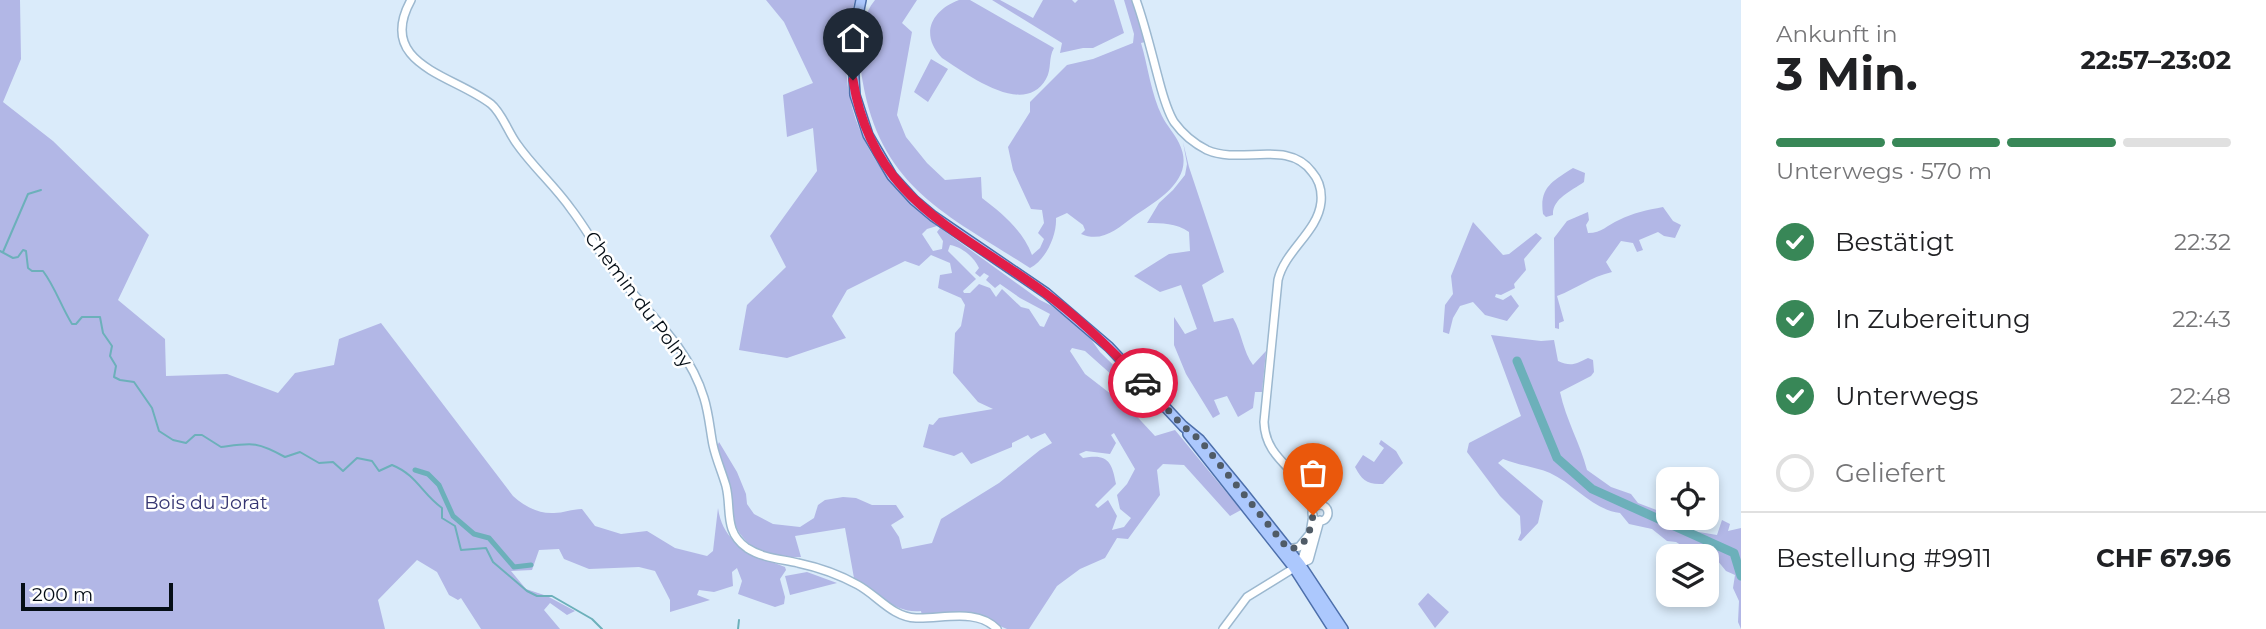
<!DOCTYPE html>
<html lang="de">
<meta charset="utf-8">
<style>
:root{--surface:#fff;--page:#f2f2f2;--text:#202124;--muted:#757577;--line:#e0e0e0;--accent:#388757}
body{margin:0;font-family:Montserrat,sans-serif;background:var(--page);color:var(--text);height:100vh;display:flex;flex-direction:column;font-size:26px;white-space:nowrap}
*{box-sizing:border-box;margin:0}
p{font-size:23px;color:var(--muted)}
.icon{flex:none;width:38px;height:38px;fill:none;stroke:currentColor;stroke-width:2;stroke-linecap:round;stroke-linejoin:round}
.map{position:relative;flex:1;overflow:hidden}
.side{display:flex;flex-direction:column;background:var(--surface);width:525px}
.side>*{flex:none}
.fabs{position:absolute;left:1656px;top:467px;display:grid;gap:14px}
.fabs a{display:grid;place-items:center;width:63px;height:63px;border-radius:14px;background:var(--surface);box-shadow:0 4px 10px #0003;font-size:35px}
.scale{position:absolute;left:21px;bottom:18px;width:152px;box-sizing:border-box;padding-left:7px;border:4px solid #050e16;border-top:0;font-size:19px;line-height:24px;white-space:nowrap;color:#050e16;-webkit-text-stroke:5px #fff;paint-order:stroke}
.pin{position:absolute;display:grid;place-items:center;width:60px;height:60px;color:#fff;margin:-72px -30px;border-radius:50% 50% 50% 0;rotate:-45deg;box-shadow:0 0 7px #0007}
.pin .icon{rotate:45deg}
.courier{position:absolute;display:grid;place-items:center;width:70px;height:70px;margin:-35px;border:5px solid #e11d48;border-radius:50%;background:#fff;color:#222;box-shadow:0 2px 9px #0007}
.headline em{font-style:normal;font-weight:700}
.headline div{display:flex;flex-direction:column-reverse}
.headline{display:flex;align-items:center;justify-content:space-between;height:119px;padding:0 35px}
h1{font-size:46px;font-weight:700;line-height:52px}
.bar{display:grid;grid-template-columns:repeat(4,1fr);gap:10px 7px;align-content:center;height:84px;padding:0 35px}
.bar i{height:9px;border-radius:5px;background:var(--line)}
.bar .active{background:var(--accent)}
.bar p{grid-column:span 4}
.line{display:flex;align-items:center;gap:18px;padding:0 35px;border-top:2px solid var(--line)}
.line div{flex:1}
ol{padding:0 35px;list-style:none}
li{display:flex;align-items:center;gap:21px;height:77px}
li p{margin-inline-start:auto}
li .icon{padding:7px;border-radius:50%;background:var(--accent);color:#fff;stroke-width:4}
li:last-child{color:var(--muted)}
li i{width:38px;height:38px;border:4px solid var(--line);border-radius:50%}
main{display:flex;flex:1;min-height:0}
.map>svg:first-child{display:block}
.green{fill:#b2b7e6;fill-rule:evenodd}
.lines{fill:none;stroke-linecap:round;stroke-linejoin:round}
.stream{stroke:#6cb0ba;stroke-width:2}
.canal{stroke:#6cb0ba;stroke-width:5}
.river{stroke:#6cb0ba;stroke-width:9}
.minor-casing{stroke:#9cb8cf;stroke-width:10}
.major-casing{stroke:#4d6fab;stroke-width:12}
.minor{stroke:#fff;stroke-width:7}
.major{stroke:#acc8fd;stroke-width:9}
.done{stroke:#505b66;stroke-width:7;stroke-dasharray:0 12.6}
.route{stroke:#e11d48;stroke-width:9}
.labels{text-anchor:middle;stroke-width:5;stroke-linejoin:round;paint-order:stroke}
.street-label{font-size:19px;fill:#050e16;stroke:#fff}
.park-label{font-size:19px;fill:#353571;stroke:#fff}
</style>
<main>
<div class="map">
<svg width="1741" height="629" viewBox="0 0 1741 629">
<rect width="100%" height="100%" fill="#daebfa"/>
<!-- green -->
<path class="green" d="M0,0h20l1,59 -18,43 50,39 96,94 -31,65 47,39 1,37 61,-2 51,19 17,-20 39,-8 5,-26 42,-16 132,173c11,10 25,18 41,17 9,0 18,-4 28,-4l13,17 26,8 26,-3 28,17 32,8 6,-5 5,-43c5,37 35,47 67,59l1,3 -6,9 5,18 -1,7 -9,3 -37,-13 4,-13 -5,-13 -5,4 1,14 -19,6 -15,-2 -2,5 13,5 -40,12v-12l-15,-29 -16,-4 -50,2 -25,-10 -5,-10 -20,1 -7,20 -21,1 15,18 21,7 28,15 -8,4 -17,-12 -6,7 16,19h-79l-20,-31 -3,2 -9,-5 -12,-23 -20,-12 -39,40 7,29h-385z
M766,0h89c-27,94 9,168 82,226l-10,3 -5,5 11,17 9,-2 1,-8 -6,-9 3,-4 100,72 12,6 36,29 12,17 58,57 -27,-17 -46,-41 -13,-3 -2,3 15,23 44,34 26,28 20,-6 66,80 -11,6 -46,-51 -21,-1 -6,6 3,25 -32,44 -11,-1 -12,20 -25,11 -23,17 -28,43h-22l-26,-11 -59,-2 -1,-5c-26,3 -45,-19 -67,-33l-9,-50 -50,8 6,21c-74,5 -73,-53 -85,-108l3,-7 18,30 9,22 1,10 7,10 19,10 27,3 14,-9 4,-13 7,-5 18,-3 13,1 16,7h24l8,12 -13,8 8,12 3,12 30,-6 9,-24 58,-36 41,-33 12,-7 -7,-10 -14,6 -3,-4 -16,8v4l-41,17 -9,-12 -8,4 -31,-9 6,-23 4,1 6,-7 54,-9 -15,-7 -25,-29 2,-40 6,-7 4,-21 -4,-7 -23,-10 2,-13 12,-2 -2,-10 -19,-8 -12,11 -14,-5 -58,29 -15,26 14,22 -59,20 -48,-8 8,-45 39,-38 -16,-31 47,-65 -4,-43 -26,9 -4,-42 30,-12 -29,-61zM950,245c12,2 24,12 29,23l-4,5 5,4 4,-4 5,3 -3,4 9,8 5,-4 20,14 30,16 -6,13 -4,-1 -11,-17 -8,-2 -19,-18 -6,8 -6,-9 -11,-4 -9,9h-6l-1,-2 13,-12 -28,-28zM1114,433l21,36 -8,15 -10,11 3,14 11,9 -7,9 -12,3 5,-14 -9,-16 -10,8 -3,-3 21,-21c-4,-22 -8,-31 -33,-26l-4,-4 7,-3 24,3 6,-11 -5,-8z
M875,0h42l-15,23 10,9 -15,83 9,22 21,26 18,17 36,-3 1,21c20,15 41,33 50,57l8,-7 4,-9 -6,-6 6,-10 -2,-13 -11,-1 -18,-39 -5,-23 22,-35v-10l37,-37 26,-6 40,-16 1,-9 -10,-34h8l13,42 -4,1c7,23 10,51 21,73 5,10 13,18 17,27 18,36 -21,57 -46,74 -16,12 -31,26 -52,17l4,-4 -2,-5 -16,-12 -11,5c1,17 -10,42 -26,50 -87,-56 -153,-82 -169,-197 -3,-23 -1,-53 14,-71z
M959,0h11l84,48c-6,10 -2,21 -8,31 -22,39 -79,-5 -104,-21 -23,-24 -10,-48 17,-58z
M992,0h8l33,18 10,-18h29l3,3 3,-3h36l10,33 -31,15h-10l-23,5 2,-10z
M931,59l17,10 -20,33 -14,-10z
M1183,142l6,25 35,105 -22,13 12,37 19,-4c9,15 10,34 20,47l13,-14 -4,41h-7l-2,16 -15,9 -11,-21 -13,4 6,14 -7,4 -27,-44 -12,-29v-28l11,17 12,-5 -16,-44 -21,7 -26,-16 35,-22 21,-3 -1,-19c-13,-9 -27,-9 -42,-9l12,-20 14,-13 12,-15 2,-11z
M1573,168l12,5 -1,9c-13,9 -32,17 -31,33l-7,2 -3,-3c-4,-27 10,-33 30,-46z
M1663,207l10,14 8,4 -6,13 -11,-2 -6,-4 -19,8 4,10 -6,2 -4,-9 -12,-2 -15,21 6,10c-22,5 -34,16 -55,24l7,25 -5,2v6l-4,-1 -1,-90 13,-17 21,-9 1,8 -3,5 2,8c14,0 19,-8 31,-13 14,-7 28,-10 44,-13z
M1473,222l30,33 6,-1 27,-21 6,5 -18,21 2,11 -12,14 1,4 -14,7 -5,-1 -1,3 8,3 8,-5 8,11 -12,15 -22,-6 -12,-13 -13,4 -7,12 -4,16 -6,-2 2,-27 8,-11 -2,-18z
M1491,335l50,6 13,-1 4,21c13,6 18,3 30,-3l5,2 1,12 -3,4 -31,16c6,28 20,51 27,78l24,17 20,7 7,9 29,11 1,4h5l14,12 30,5 5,-15 8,4 -2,7 13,-3v101l-3,-7 1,-21 -6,-13 2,-13 -9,-4 -9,-11 -18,-6 -1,-5 -9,1 -13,-8 -9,-1 -15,-12 -23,-5 -9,-11c-27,-3 -46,-29 -70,-40 -15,-6 -32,-8 -47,-14l-5,4 45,38 -5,22 -17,18 -3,-1 3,-7 -1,-17 -20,-20 -33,-44 2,-9 52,-27z
M1381,440l15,11 7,12 -20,21c-16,1 -21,-4 -28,-17l8,-12 11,7 10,-14 -5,-4z
M807,572l30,11 -47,12 -5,-19z
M1428,593l21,19 -14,16 -17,-24z"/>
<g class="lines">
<!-- stream -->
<path class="stream" d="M0,251l13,7 5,-1 5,-7 3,1 2,17 4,3h11c12,16 18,35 29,53h4l6,-7h18l3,16 9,13 -2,10 6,10 -2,11 6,3 14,2 18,26 7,23 14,9 13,3 9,-8h7l19,12c31,-4 35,-6 64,10l15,-5 19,11 14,-1 10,9 14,-13 15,3 7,10 13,-6c25,10 30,29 50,43v10l13,8 6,24 25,-2 7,14 34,29 10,5h15l40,23 10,10
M3,252l25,-58 13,-4
M738,629l1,-9"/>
<!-- canal -->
<path class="canal" d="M415,470l13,4 11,11 14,31 21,18 15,4 25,29 17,-2"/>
<!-- river -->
<path class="river" d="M1517,361l40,97 35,31 142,64 7,23"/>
<defs>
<path id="minor" d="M411,0c-36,65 43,75 80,104 11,9 17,28 26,40 16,23 38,42 54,65 14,18 25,39 39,57 33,43 78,78 94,132 5,16 6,32 9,47 3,14 9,27 13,41 6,23 -3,45 21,62 15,10 34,11 51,15 19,4 42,12 60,22 20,11 34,32 58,33 27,1 61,-10 81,11
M1136,0c9,25 15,51 22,77 4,15 8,32 16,45 8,11 21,22 33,28 34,15 81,-11 105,22 7,8 10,19 9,30 -3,30 -36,48 -43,78l-14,142c1,29 20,40 37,60 6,7 10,16 15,24
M1312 513a8 8 0 1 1 16 0a8 8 0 1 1-16 0Z
M1288,549l11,-2 9,-11
M1300,564l9,-4 11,-40
M1300,564l9,-25 4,-24
M1223,629l24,-32 47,-29"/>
<path id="major" d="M861,0l-9,44 3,51 13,40 24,41 22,24 19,16 113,77 63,54 74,79 17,14 42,51 58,73 43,65
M1188,434l106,134 39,61"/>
</defs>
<!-- minor casing -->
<use href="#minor" class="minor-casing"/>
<!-- major casing -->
<use href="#major" class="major-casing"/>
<!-- minor -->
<use href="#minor" class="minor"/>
<!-- major -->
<use href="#major" class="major"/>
</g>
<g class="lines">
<!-- done -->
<path class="done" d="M1143,383l40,43 17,14 88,109c19,-1 22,-18 25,-34"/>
<!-- route -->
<path class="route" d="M853,80c19,120 105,149 192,213 36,26 67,57 98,90"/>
</g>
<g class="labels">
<!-- street labels -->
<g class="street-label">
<text transform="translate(639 299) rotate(53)" y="7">Chemin du Polny</text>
</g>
<!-- park labels -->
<g class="park-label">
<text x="206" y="509">Bois du Jorat</text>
</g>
</g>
</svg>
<div class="fabs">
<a><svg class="icon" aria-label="locate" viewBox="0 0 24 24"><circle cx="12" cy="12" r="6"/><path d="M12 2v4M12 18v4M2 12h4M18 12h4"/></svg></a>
<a><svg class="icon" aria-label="layers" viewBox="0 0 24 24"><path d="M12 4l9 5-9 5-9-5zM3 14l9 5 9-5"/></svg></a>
</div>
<div class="scale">200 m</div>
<div class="pin" style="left:1313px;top:515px;background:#ea580c"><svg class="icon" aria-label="bag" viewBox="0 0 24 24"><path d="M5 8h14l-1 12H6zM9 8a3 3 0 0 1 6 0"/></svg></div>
<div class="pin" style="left:853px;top:80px;background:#1f2937"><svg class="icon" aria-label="home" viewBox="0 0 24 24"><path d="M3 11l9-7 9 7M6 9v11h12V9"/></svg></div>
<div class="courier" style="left:1143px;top:383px"><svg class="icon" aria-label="car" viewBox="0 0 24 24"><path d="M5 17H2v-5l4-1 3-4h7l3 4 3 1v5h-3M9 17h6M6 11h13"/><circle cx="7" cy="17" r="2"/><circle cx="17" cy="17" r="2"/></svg></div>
</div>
<section class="side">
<div class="headline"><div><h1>3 Min.</h1><p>Ankunft in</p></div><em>22:57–23:02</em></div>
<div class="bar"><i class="active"></i><i class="active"></i><i class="active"></i><i></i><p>Unterwegs · 570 m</p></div>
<ol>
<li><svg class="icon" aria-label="check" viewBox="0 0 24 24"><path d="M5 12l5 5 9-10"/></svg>Bestätigt<p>22:32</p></li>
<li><svg class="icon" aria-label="check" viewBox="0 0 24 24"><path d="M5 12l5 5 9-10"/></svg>In Zubereitung<p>22:43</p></li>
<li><svg class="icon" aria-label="check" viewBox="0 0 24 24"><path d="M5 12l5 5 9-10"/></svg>Unterwegs<p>22:48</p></li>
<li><i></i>Geliefert</li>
</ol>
<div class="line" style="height:91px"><div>Bestellung #9911</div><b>CHF 67.96</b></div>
</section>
</main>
